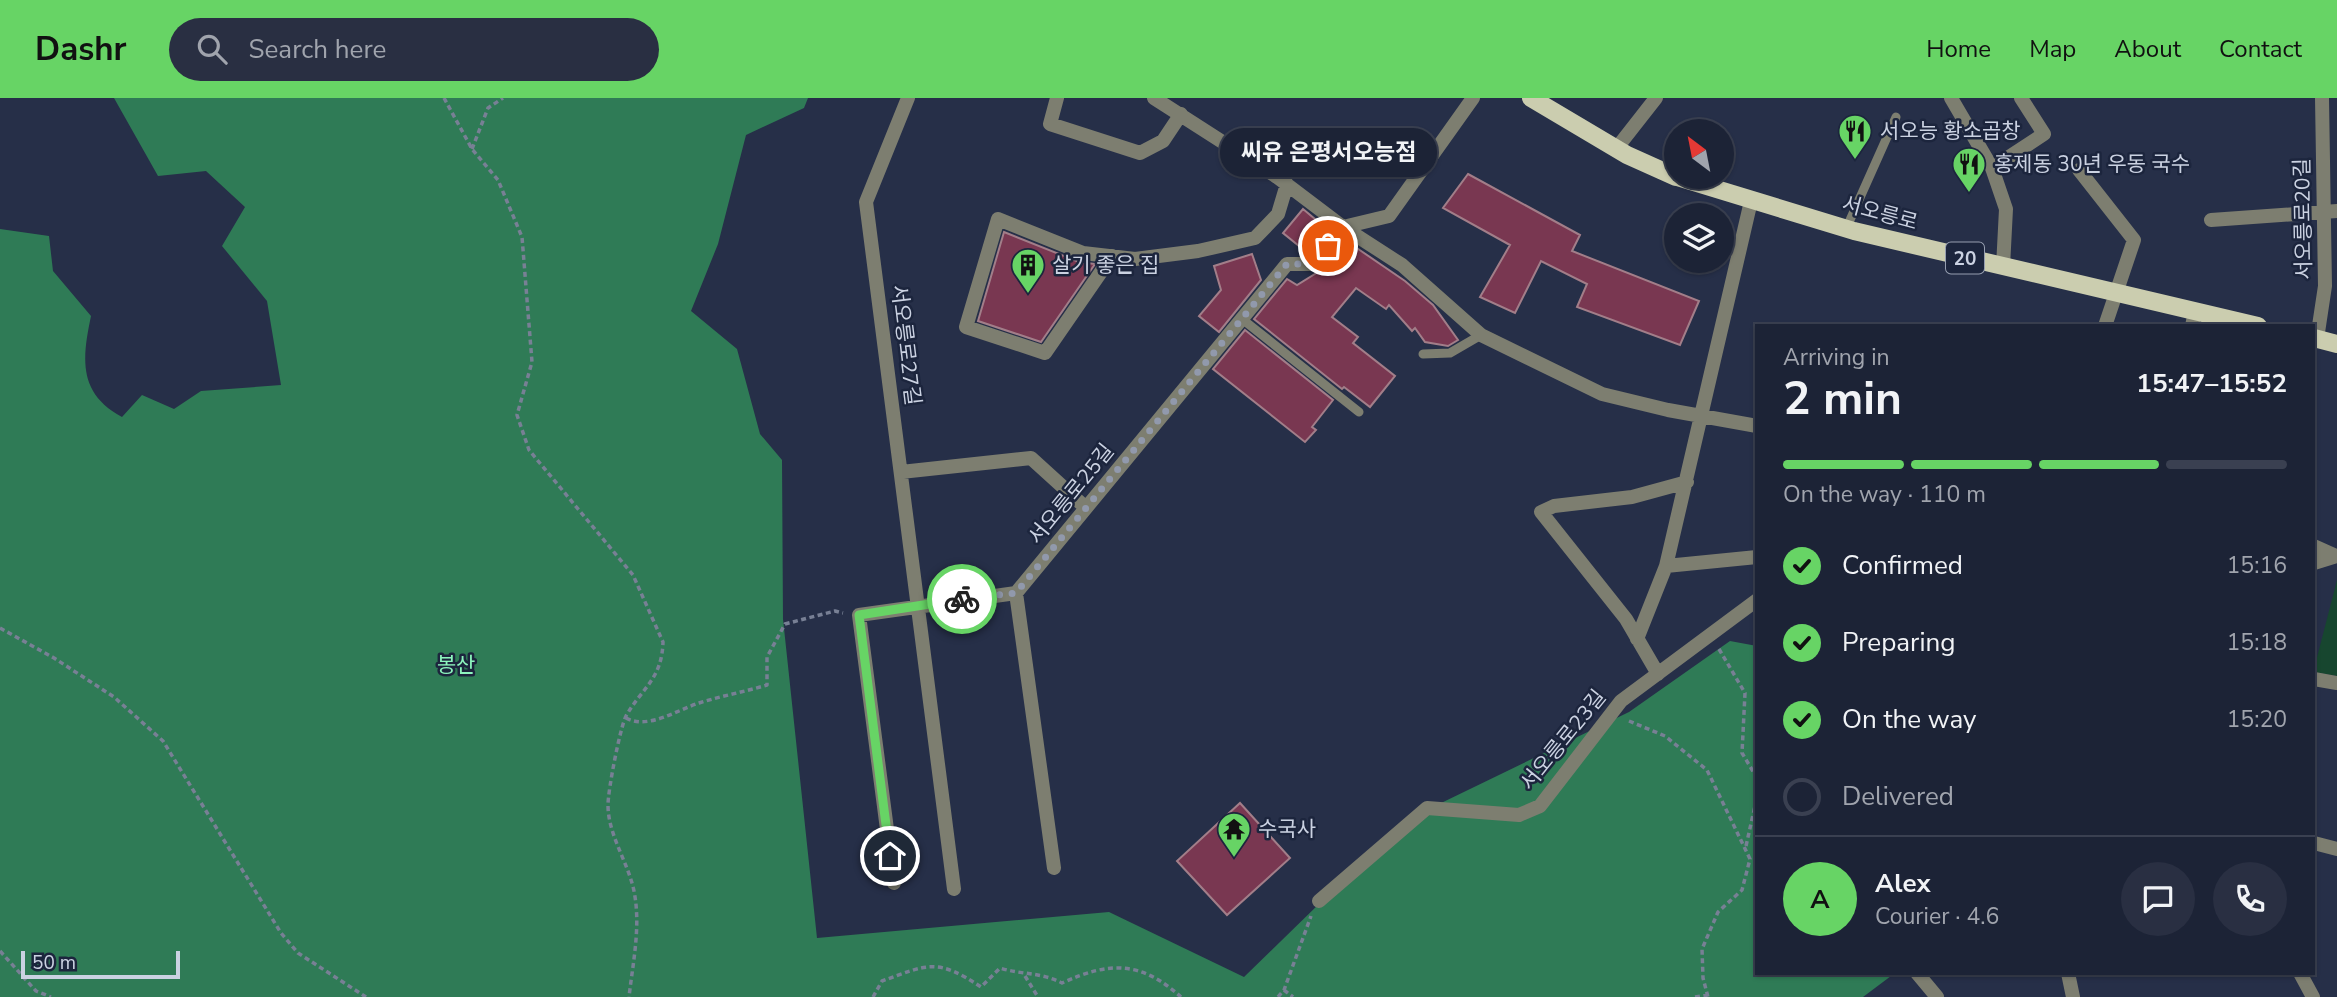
<!DOCTYPE html>
<meta charset="utf-8">
<style>
:root{--surface:#1c2336;--page:#292f42;--text:#f1f3f6;--muted:#a0a4ad;--line:#3a4051;--accent:#67d465}
body{margin:0;font-family:"Nunito Sans","Noto Sans KR",sans-serif;background:var(--page);color:var(--text);height:100vh;display:flex;flex-direction:column;font-size:26px;white-space:nowrap}
*{box-sizing:border-box;margin:0}
p{font-size:23px;color:var(--muted)}
.icon{flex:none;width:38px;height:38px;fill:none;stroke:currentColor;stroke-width:2;stroke-linecap:round;stroke-linejoin:round}
.map{position:relative;flex:1;overflow:hidden}
.drawer{position:absolute;left:1755px;top:226px;width:560px;height:651px;display:flex;flex-direction:column;background:var(--surface);border-radius:0px;box-shadow:0 2px 5px #0004,0 0 0 2px var(--line)}
.drawer>*{flex:none}
.needle{width:46px;rotate:328deg}
.buttons{position:absolute;left:1664px;top:21px;display:grid;gap:14px}
.buttons a{display:grid;place-items:center;width:70px;height:70px;border-radius:50%;background:var(--surface);box-shadow:0 2px 5px #0004,0 0 0 2px var(--line);font-size:35px}
.scale{position:absolute;left:21px;bottom:18px;width:159px;box-sizing:border-box;padding-left:7px;border:4px solid #cbd2e2;border-top:0;font-size:19px;line-height:24px;white-space:nowrap;color:#cbd2e2;-webkit-text-stroke:5px #1c253d;paint-order:stroke}
.pin{position:absolute;display:grid;place-items:center;width:60px;height:60px;color:#fff;margin:-30px;border:4px solid #fff;border-radius:50%;box-shadow:0 2px 7px #0007}
.courier{position:absolute;display:grid;place-items:center;width:70px;height:70px;margin:-35px;border:5px solid #67d465;border-radius:50%;background:#fff;color:#222;box-shadow:0 2px 9px #0007}
.bubble{position:absolute;height:49px;border-radius:24px;background:var(--surface);box-shadow:0 2px 5px #0004,0 0 0 2px var(--line);font-size:23px;font-weight:700;line-height:49px;text-align:center}
.head em{font-style:normal;font-weight:700}
.head div{display:flex;flex-direction:column-reverse}
.head{display:flex;align-items:center;justify-content:space-between;height:119px;padding:0 28px}
h1{font-size:46px;font-weight:700;line-height:52px}
.bar{display:grid;grid-template-columns:repeat(4,1fr);gap:10px 7px;align-content:center;height:84px;padding:0 28px}
.bar i{height:9px;border-radius:5px;background:var(--line)}
.bar .on{background:var(--accent)}
.bar p{grid-column:span 4}
.line{display:flex;align-items:center;gap:18px;padding:0 28px;border-top:2px solid var(--line)}
.line div{flex:1}
.round{display:grid;place-items:center;flex:none;width:74px;height:74px;border-radius:37px;background:var(--page)}
ol{padding:0 28px;list-style:none}
li{display:flex;align-items:center;gap:21px;height:77px}
li p{margin-inline-start:auto}
li .icon{padding:7px;border-radius:50%;background:var(--accent);color:#111;stroke-width:4}
li:last-child{color:var(--muted)}
li i{width:38px;height:38px;border:4px solid var(--line);border-radius:50%}
header{display:flex;align-items:center;gap:42px;box-sizing:border-box;height:98px;padding:0 35px;background:var(--accent);color:#111}
header strong{font-size:33px}
nav{display:flex;gap:38px;margin-inline-start:auto;font-size:24px}
.search{width:490px;height:63px;background:var(--page);display:flex;align-items:center;gap:18px;box-sizing:border-box;padding:0 24px;border-radius:38px;color:var(--muted);font-size:26px}
.map>svg:first-child{display:block}
.green{fill:#17462f}
.forest{fill:#2f7b56}
.building{fill:#793751;stroke:#a27e89;stroke-width:2}
.lines{fill:none;stroke-linecap:round;stroke-linejoin:round}
.path{stroke:#788095;stroke-width:3.5;stroke-dasharray:5 3.5;stroke-linecap:butt}
.lane{stroke:#7d7e70;stroke-width:9}
.street{stroke:#7d7e70;stroke-width:14}
.primary{stroke:#cbcdaf;stroke-width:18}
.done{stroke:#9199ac;stroke-width:7;stroke-dasharray:0 12.6}
.route{stroke:#67d465;stroke-width:9}
.labels{text-anchor:middle;stroke-width:5;stroke-linejoin:round;paint-order:stroke}
.shield{fill:#1c253d;stroke:#969eb0;stroke-width:2}
.shield-label{font-size:19px;font-weight:bold;fill:#cbd2e2}
.poi-label{font-size:21px;fill:#cbd2e2;stroke:#1c253d;text-anchor:start}
.street-label{font-size:21px;fill:#cbd2e2;stroke:#1c253d}
.park-label{font-size:21px;fill:#8df6be;stroke:#1c253d}
</style>
<header>
<strong>Dashr</strong>
<div class="search"><svg class="icon" aria-label="search" viewBox="0 0 24 24"><circle cx="10" cy="10" r="6"/><path d="M15 15l6 6"/></svg>Search here</div>
<nav><a>Home</a><a>Map</a><a>About</a><a>Contact</a></nav>
</header>
<div class="map">
<svg width="2337" height="899" viewBox="0 0 2337 899">
<rect width="100%" height="100%" fill="#262f48"/>
<!-- green -->
<path class="green" d="M2337,482v96l-23,-4v-3z"/>
<!-- forest -->
<path class="forest" d="M114,0h694l-4,10 -58,27 -28,109 -27,67 46,38 23,85 22,26 1,159 34,319 292,-26 135,65 160,-156 225,-109 101,-71 27,5v327h138l-32,24h-1863v-768l49,7 4,35 38,45c-9,43 -13,77 31,101l20,-22 32,14 27,-18 80,-6 -14,-84 -45,-55 23,-39 -39,-36 -48,5z"/>
<!-- building -->
<path class="building" d="M1468,76l112,61 -8,16 127,50 -19,44 -103,-38 10,-23 -46,-23 -26,52 -35,-16 30,-52 -67,-37z
M1303,111l25,21 -19,24 -26,-21z
M1004,134l75,30 16,2 -54,78 -63,-21z
M1345,142l60,41 28,24 25,35 -10,6 -23,-4 -10,-14 -3,3 -23,-26 -3,4 -30,-21 -24,29 26,20 -5,6 42,33 -25,31 -26,-20 -2,2 -88,-70 33,-40 10,6 21,-13z
M1252,156l9,26 -42,52 -20,-16 22,-26 -7,-24z
M1245,232l88,70 -21,27 4,3 -11,12 -92,-73z
M1240,705l50,55 -63,57 -50,-54z"/>
<g class="lines">
<!-- path -->
<path class="path" d="M444,0l28,51 26,31 24,57 10,125 -15,53 12,35 104,125 30,67c-1,37 -21,46 -37,74 -6,12 -18,74 -18,89 0,30 20,57 26,86 7,35 -1,71 -5,106
M472,51l16,-41 15,-10
M0,530l54,30 60,39 49,44 118,192 17,20 68,44
M1719,551l26,44 -3,60 15,25
M626,620c22,12 51,-8 73,-15 22,-7 45,-11 68,-18v-28l18,-33 50,-13 8,2
M1629,623l36,15 42,34 43,89 -8,31 -24,22 -16,37 1,29 5,19
M1746,748l11,-49
M0,853l36,40 15,6
M1025,878l13,21
M1284,892l9,7
M873,899l9,-16c47,-17 55,-23 99,6l19,-19c22,7 41,4 62,15 48,-22 79,-22 119,14
M1278,899l6,-7 27,-74
M1695,899l13,-2"/>
<!-- lane -->
<path class="lane" d="M1846,131l50,-112
M1242,221l117,93
M1423,256l27,-1 31,-18"/>
<!-- street -->
<path class="street" d="M908,0l-42,104 88,687
M1057,0l-7,26 90,29 23,-12 18,-27
M1154,0l123,79 66,50 59,38 79,70 121,59 66,16 89,16
M1951,0l41,70 14,41 -3,58
M1616,51l40,-51
M1992,70l52,-34 -23,-36
M2079,72l55,70 -29,86
M2211,122l126,-9
M1112,158l-67,97 -79,-26 32,-108 85,34 52,6 63,-8 57,-13 23,-24 9,-30
M2192,228l3,-15
M2317,241l8,-53 -3,-188
M901,374l130,-14 55,50
M2314,448l22,10
M2314,465l23,-7
M1666,468l91,-9
M1637,541l29,-73 85,-365
M1658,576l-32,-55 -85,-107 13,-6 78,-9 55,-15
M2314,581l23,4
M2314,745l23,6
M1054,770l-38,-275 271,-329h26l30,-37 46,-11 84,-118
M894,785l-35,-268 157,-22
M1319,803l108,-93 92,7 21,-9 81,-105 136,-101
M1917,875l20,24
M2068,875l5,24
M2300,875l13,24"/>
<!-- primary -->
<path class="primary" d="M1531,0l96,57 49,22
M1677,79l177,54 404,95
M2314,240l23,6"/>
</g>
<g class="lines">
<!-- done -->
<path class="done" d="M962,501l54,-6 271,-329h26l15,-18"/>
<!-- route -->
<path class="route" d="M890,758l-31,-241 103,-16"/>
</g>
<!-- icons -->
<defs>
<symbol id="restaurant-pin" viewBox="-11 -11 22 30"><path d="M0 17L-7.5 6A9.5 9.5 0 1 1 7.5 6Z" fill="#67d465" stroke="#1c253d"/><path d="M-5-6h1v4h1v-4h1v4h1v-4h1v5L-1.5 .5V6h-2V.5L-5-1ZM5-6V6H3V1.5H1.5Q1.5-4 5-6Z" fill="#111"/></symbol>
<symbol id="building-pin" viewBox="-11 -11 22 30"><path d="M0 17L-7.5 6A9.5 9.5 0 1 1 7.5 6Z" fill="#67d465" stroke="#1c253d"/><path d="M-4-6H4V6H1V3H-1V6H-4ZM-2.5-4.3h1.7v1.8h-1.7ZM.8-4.3h1.7v1.8H.8ZM-2.5-1h1.7V.8h-1.7ZM.8-1h1.7V.8H.8Z" fill="#111"/></symbol>
<symbol id="temple-pin" viewBox="-11 -11 22 30"><path d="M0 17L-7.5 6A9.5 9.5 0 1 1 7.5 6Z" fill="#67d465" stroke="#1c253d"/><path d="M0-6L5-2H3V0L6.5 2.5H4V6H1.5V3h-3V6H-4V2.5H-6.5L-3 0V-2H-5Z" fill="#111"/></symbol>
</defs>
<g fill-rule="evenodd">
<use href="#restaurant-pin" x="1836" y="14" width="38" height="52"/>
<use href="#restaurant-pin" x="1950" y="47" width="38" height="52"/>
<use href="#building-pin" x="1009" y="148" width="38" height="52"/>
<use href="#temple-pin" x="1215" y="712" width="38" height="52"/>
</g>
<g class="labels">
<!-- shield labels -->
<rect class="shield" x="1946" y="144.5" width="38" height="31" rx="5"/>
<g class="shield-label">
<text x="1965" y="167">20</text>
</g>
<!-- poi labels -->
<g class="poi-label">
<text x="1880" y="40">서오능 황소곱창</text>
<text x="1994" y="73">홍제동 30년 우동 국수</text>
<text x="1052" y="174">살기 좋은 집</text>
<text x="1258" y="738">수국사</text>
</g>
<!-- street labels -->
<g class="street-label">
<text transform="translate(1880 115) rotate(15)" y="7">서오릉로</text>
<text transform="translate(2303 121) rotate(-91)" y="7">서오릉로20길</text>
<text transform="translate(906 247) rotate(83)" y="7">서오릉로27길</text>
<text transform="translate(1071 396) rotate(-51)" y="7">서오릉로25길</text>
<text transform="translate(1563 642) rotate(-51)" y="7">서오릉로23길</text>
</g>
<!-- park labels -->
<g class="park-label">
<text x="456" y="574">봉산</text>
</g>
</g>
</svg>
<div class="buttons">
<a><svg class="needle" viewBox="-14 -14 28 28"><path d="M0-13l5 13h-10z" fill="#e53935"/><path d="M0 13l5-13h-10z" fill="#a0a4ad"/></svg></a>
<a><svg class="icon" aria-label="layers" viewBox="0 0 24 24"><path d="M12 4l9 5-9 5-9-5zM3 14l9 5 9-5"/></svg></a>
</div>
<div class="scale">50 m</div>
<div class="pin" style="left:1328px;top:148px;background:#ea580c"><svg class="icon" aria-label="bag" viewBox="0 0 24 24"><path d="M5 8h14l-1 12H6zM9 8a3 3 0 0 1 6 0"/></svg></div>
<div class="pin" style="left:890px;top:758px;background:#1f2937"><svg class="icon" aria-label="home" viewBox="0 0 24 24"><path d="M3 11l9-7 9 7M6 9v11h12V9"/></svg></div>
<div class="courier" style="left:962px;top:501px"><svg class="icon" aria-label="bike" viewBox="0 0 24 24"><circle cx="6" cy="16" r="4"/><circle cx="18" cy="16" r="4"/><path d="M6 16l4-8h5l3 8M10 8l3 8H6M13 5h3"/></svg></div>
<div class="bubble" style="left:1220px;top:30px;width:217px">씨유 은평서오능점</div>
<section class="drawer">
<div class="head"><div><h1>2 min</h1><p>Arriving in</p></div><em>15:47–15:52</em></div>
<div class="bar"><i class="on"></i><i class="on"></i><i class="on"></i><i></i><p>On the way · 110 m</p></div>
<ol>
<li><svg class="icon" aria-label="check" viewBox="0 0 24 24"><path d="M5 12l5 5 9-10"/></svg>Confirmed<p>15:16</p></li>
<li><svg class="icon" aria-label="check" viewBox="0 0 24 24"><path d="M5 12l5 5 9-10"/></svg>Preparing<p>15:18</p></li>
<li><svg class="icon" aria-label="check" viewBox="0 0 24 24"><path d="M5 12l5 5 9-10"/></svg>On the way<p>15:20</p></li>
<li><i></i>Delivered</li>
</ol>
<div class="line" style="height:126px"><b class="round" style="background:var(--accent);color:#111">A</b><div><b>Alex</b><p>Courier · 4.6</p></div><a class="round"><svg class="icon" aria-label="chat" viewBox="0 0 24 24"><path d="M4 5h16v11H9l-5 4z"/></svg></a><a class="round"><svg class="icon" aria-label="phone" viewBox="0 0 24 24"><path d="M5 4h4l2 5-3 2q2 4 5 5l2-3 5 2v4C11 20 4 13 5 4z"/></svg></a></div>
</section>
</div>
